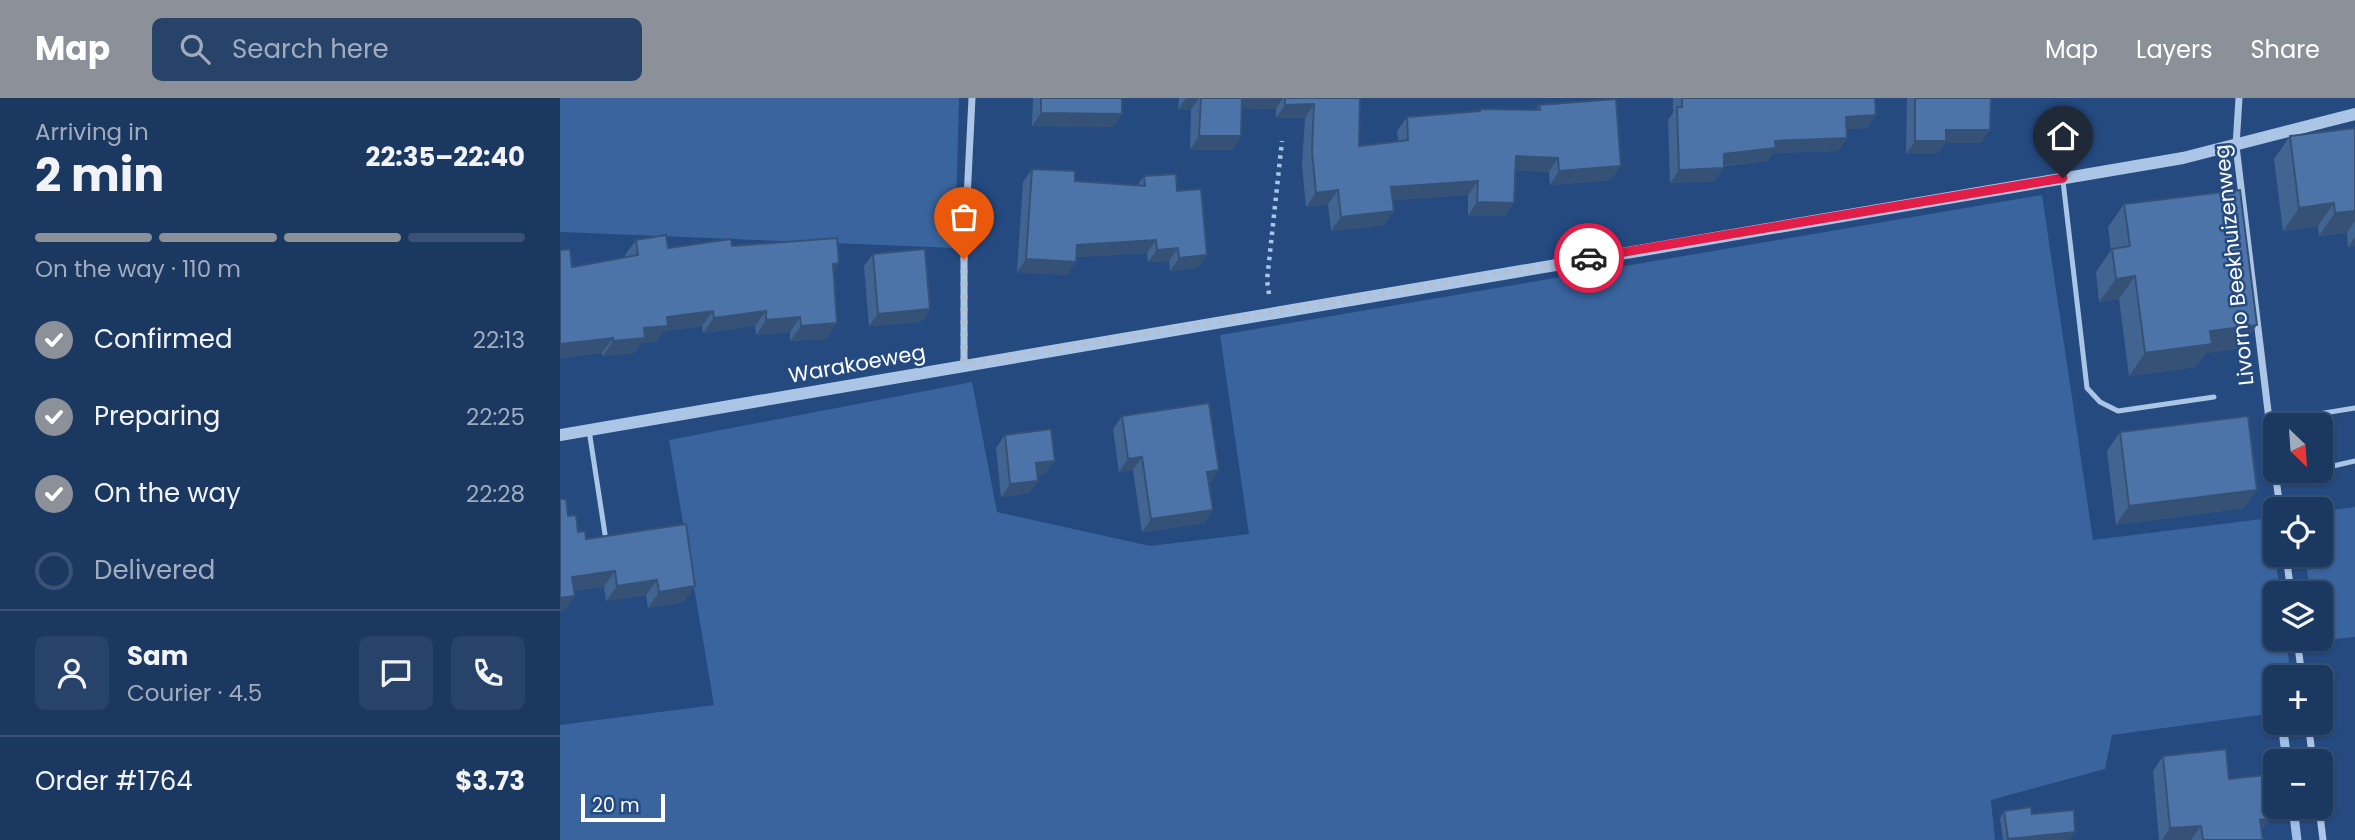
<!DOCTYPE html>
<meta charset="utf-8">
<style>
:root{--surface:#1b3860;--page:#284369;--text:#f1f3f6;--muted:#a0acbd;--line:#395275;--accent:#8c9099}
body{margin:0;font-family:Poppins,sans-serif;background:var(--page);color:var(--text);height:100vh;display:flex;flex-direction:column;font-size:26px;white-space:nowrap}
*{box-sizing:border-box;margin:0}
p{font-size:23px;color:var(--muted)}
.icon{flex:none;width:38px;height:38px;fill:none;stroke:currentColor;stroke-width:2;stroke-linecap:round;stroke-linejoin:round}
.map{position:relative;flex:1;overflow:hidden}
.drawer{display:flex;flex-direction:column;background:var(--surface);width:560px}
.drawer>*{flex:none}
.needle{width:46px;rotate:155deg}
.fabs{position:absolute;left:1703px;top:315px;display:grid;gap:14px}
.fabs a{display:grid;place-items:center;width:70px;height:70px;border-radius:10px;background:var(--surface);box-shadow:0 2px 5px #0004,0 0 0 2px var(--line);font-size:35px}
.scale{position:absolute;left:21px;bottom:18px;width:84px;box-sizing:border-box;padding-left:7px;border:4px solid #fff;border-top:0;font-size:19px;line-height:24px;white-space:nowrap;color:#fff;-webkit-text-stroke:5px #244a80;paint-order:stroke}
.pin{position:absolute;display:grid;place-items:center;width:60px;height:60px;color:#fff;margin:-72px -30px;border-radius:50% 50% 50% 0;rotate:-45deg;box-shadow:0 0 7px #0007}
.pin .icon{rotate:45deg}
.courier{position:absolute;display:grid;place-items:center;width:70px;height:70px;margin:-35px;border:5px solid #e11d48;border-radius:50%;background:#fff;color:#222;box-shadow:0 2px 9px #0007}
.headline em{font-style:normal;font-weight:700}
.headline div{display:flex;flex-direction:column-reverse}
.headline{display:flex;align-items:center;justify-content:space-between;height:119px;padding:0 35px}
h1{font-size:46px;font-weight:700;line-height:52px}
.bar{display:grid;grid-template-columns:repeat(4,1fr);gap:10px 7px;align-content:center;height:84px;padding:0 35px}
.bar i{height:9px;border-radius:5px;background:var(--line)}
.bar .active{background:var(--accent)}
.bar p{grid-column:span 4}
.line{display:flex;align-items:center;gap:18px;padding:0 35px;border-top:2px solid var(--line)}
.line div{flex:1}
.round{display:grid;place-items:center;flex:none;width:74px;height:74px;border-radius:10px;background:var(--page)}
ol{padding:0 35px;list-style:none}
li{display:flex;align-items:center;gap:21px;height:77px}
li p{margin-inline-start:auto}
li .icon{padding:7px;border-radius:50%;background:var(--accent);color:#fff;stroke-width:4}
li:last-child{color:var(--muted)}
li i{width:38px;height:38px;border:4px solid var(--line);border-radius:50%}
header{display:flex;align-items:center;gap:42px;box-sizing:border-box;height:98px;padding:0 35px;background:var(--accent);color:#fff}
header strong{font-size:33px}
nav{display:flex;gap:38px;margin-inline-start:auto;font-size:24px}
.search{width:490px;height:63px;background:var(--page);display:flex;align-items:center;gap:18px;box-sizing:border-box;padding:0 24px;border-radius:10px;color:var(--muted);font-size:26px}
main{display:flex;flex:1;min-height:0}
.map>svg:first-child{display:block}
.grass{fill:#39649e}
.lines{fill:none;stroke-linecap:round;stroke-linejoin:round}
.stream{stroke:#a0bfe7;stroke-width:9}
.path{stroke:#abc5e7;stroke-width:4.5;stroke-dasharray:3.5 5;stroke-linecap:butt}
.service{stroke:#abc5e7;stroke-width:5}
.minor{stroke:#abc5e7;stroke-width:7}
.tertiary{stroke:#abc5e7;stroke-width:12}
.wall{fill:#426491}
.shaded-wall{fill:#365176}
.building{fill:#4d74a9;stroke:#365176;stroke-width:2}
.done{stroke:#b2c0d3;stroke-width:7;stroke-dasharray:0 12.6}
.route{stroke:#e11d48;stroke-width:9}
.labels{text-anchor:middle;stroke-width:5;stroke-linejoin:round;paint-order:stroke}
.street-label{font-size:21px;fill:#fff;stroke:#244a80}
</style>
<header>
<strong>Map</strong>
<div class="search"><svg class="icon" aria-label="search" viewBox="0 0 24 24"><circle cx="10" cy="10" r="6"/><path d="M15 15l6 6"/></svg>Search here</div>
<nav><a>Map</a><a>Layers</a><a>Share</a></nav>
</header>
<main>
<section class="drawer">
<div class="headline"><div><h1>2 min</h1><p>Arriving in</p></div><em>22:35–22:40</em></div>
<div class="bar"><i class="active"></i><i class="active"></i><i class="active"></i><i></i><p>On the way · 110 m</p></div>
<ol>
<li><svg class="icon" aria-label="check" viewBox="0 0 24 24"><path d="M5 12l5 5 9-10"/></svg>Confirmed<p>22:13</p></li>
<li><svg class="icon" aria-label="check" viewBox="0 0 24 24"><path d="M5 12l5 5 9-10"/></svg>Preparing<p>22:25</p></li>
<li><svg class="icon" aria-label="check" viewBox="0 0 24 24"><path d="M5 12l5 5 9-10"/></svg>On the way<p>22:28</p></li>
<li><i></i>Delivered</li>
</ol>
<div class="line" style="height:126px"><a class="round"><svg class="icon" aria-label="person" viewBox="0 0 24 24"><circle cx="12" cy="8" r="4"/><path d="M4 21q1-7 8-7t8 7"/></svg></a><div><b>Sam</b><p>Courier · 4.5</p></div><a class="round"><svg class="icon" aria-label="chat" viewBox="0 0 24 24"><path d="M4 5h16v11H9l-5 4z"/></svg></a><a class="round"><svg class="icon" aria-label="phone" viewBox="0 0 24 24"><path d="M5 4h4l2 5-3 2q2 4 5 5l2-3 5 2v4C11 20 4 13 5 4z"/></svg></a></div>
<div class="line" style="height:91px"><div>Order #1764</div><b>$3.73</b></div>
</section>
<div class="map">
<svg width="1795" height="742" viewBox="0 0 1795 742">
<rect width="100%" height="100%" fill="#244a80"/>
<!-- grass -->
<path class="grass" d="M0,0h399l-4,150 -395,-16z
M1482,97l51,345 177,-22 10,75h-5v46h11l5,38h-16v36l-163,22 -7,34 -114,31 4,40h-1435v-115l154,-20 -45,-265 303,-58 25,130 153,34 99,-12 -29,-199z
M1795,409v130l-40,4v-2h5v-46h-10l-5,-38h15l1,-44z"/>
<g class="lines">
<!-- stream -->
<path class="stream" d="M1722,625l5,38
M1733,709l4,33"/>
<!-- path -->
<path class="path" d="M709,196l-2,-14 15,-139"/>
<!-- service -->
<path class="service" d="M1503,83l24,207 13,14 18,9 96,-14
M1709,324l86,-14
M29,332l16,104
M1760,371l35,-8
M1716,380l34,-7"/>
<!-- minor -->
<path class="minor" d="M1679,0l-3,48 39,323
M404,266v-105l8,-161
M1715,373l5,38
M1726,457l5,38
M1737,541l5,38
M1748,625l5,38
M1759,709l4,33"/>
<!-- tertiary -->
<path class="tertiary" d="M0,337l1623,-277 172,-44"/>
</g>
<!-- wall -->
<path class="wall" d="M473,0h89l-9,29 -81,-1z
M619,0h181l-1,48 39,-5 -1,-10 10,-14 71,-5 2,-3 56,1 3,-5 72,75 -61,5 -1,-13 -34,-2 -10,46h-37v-21l-75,5 1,11 -10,14 -53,6 -3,-27 -22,3 -4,-42 3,-47h-29v-9l-34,-1 -1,28 -9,14h-42l1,-40h-13z
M1113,0h202l1,17 -9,13 -20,1v9l-9,13 -65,2 -6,8 -43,5 -9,15 -45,2 -2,-63 5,-7z
M1347,0h84l-10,45h-36l-8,11h-31z
M1795,30v118l-7,1 -1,-14 -28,3 -1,-10 -35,5 -9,-72 16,-23z
M472,71l43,12 62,5 7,-10 33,15 21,77 -28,3 -1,-10 -21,1 -1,-9 -71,4 -9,18 -50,-3 6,-90z
M1564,106l117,144 -35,5 -10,14 -67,9 -10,-77 -20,3 -3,-30 15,-22 -3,-23z
M76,142l32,8 64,-2 107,17 -5,8 -8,68 -36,2v-9l-34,3 -1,-9 -52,7 -1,-7 -38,5 -7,10 -16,2 -7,10 -31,3 -1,-3 -42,5v-108l12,17 53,-9v-3z
M313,156l57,55 -9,13 -52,4 -5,-60z
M562,318l97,54 -9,13h-1l4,27 -9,13 -62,9 -9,-62 -14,2 -6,-43z
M1560,334l124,76 -128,17 -9,-74z
M445,337l40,39 -8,1 1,6 -9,12 -28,4 -5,-49z
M0,401l8,17 10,16 8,7 100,-15 -2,78 -36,6 -2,-13 -40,6 -2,-14 -30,3 1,6 -11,15 -4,1z
M1603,658l66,23 40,40 -7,10 1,11h-104l-6,-69z
M1444,713l28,3 39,25 -13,1h-55l-3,-22z"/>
<!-- shaded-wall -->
<path class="shaded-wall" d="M626,0h13l-8,12h-13z
M680,0h43l-7,11 -43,-1z
M754,6l-9,14h-29l9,-13z
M481,15l81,1 -9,13 -81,-1z
M1316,17l-9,13 -30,2 9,-13z
M1386,32h44l-9,13h-36l-8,11h-31l9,-13z
M639,38h42l-9,14h-42z
M1287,40l-9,13 -65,2 -6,8 -52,5 9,-12 51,-13z
M956,58l42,2 -9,14 -43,-2z
M1061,68l-10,14 -61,5 9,-14z
M1164,70l-9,13 -45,2 9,-13z
M918,83l-10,14 -86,6 9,-14z
M778,92l-10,14 -22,3 10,-14z
M917,104l37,1 -9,13h-37z
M1774,105l-16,23 -35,5 16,-23z
M834,113l-10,14 -53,6 10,-14z
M1795,113v10l-8,12 -28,3 16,-23z
M1795,139v9l-7,1z
M596,142l-9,13 -79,5 9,-13z
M618,150l-9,13 -21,1 9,-12z
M647,157l-9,13 -28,3 9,-13z
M466,161l50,3 -9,13 -50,-3z
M279,165l-10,15 4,-14z
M1575,178l-16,23 -20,3 17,-23z
M370,211l-9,13 -52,4 9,-12z
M153,213l-11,15 -38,5 -7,10 -16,2 -7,10 -31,3 10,-15 54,-24z
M206,213l-11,15 -52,7 11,-15z
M240,219l-10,15 -34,3 10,-15z
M277,225l-11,16 -36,2 11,-15z
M1697,227l-16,23 -35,5 -10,14 -67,9 16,-23 65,-22z
M53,240l-11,15 -42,5v-14z
M582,359l-9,13 -14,2 9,-13z
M495,363l-10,13 -18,2 9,-13z
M659,372l-9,13 -12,2 9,-13z
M478,383l-9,12 -28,4 9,-13z
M1697,392l-13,18 -128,17 13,-19z
M653,412l-9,13 -62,9 9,-13z
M55,473l-11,16 -43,5 11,-15z
M97,482l-11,15 -40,6 11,-15z
M135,488l-11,16 -36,6 11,-16z
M15,498l-11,15 -4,1v-14z
M1709,721l-11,15 2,-14z
M1641,728l-10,14h-29l8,-12z
M1515,734l-4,7 -13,1h-50z"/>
<!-- building -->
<path class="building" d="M481,0h81v16l-81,-1z
M641,0h41l-1,38h-42z
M725,0h75l-1,48 49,-6 -1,-23 73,-6v-2l60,1 -1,-5 77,-6 5,67 -62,5 -1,-13 -42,-2 -2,47 -37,-1 1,-21 -87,6 3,24 -53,6 -3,-27 -22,3 -4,-42 2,-47 -29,1z
M1122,0h193l1,17 -30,2 1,21 -72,3 1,7 -52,6v14l-45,2 -2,-63h5z
M1355,0h76l-1,32h-44v11h-31z
M1795,30v83l-20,2 -1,-10 -35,5 -9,-72z
M472,71l43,2v10l70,5 -1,-10 32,-2 1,17 24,-2 6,66 -28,3 -1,-10 -21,2 -1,-10 -79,5 -1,17 -50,-3z
M1680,92l17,135 -47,6 2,13 -67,9 -10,-77 -19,3 -4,-30 18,-3 -6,-42z
M106,137l2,13 63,-9 1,7 105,-8 2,25 -6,1 4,59 -36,3 -1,-9 -34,3v-9l-52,7 -1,-7 -46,6 1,9 -24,2 1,10 -32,3v-3l-53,6v-94l10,-1 2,18 66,-12 -2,-15z
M365,151l5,60 -52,5 -5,-60z
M649,305l10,67 -12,2 6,38 -62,9 -9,-62 -14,2 -6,-43z
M1688,318l9,74 -128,16 -9,-74z
M491,331l4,32 -19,2 2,18 -28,3 -5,-49z
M0,401h6l2,17 8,-1 2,17 7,-1 1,8 100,-15 9,62 -36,6 -2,-12 -40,6 -2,-15 -43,6 3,19 -15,2z
M1666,651l3,30 36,-4 4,44 -9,1 3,20h-60l-2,-14 -31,2 -7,-72z
M1471,709l1,7 42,-4 1,22 -67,7 -4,-28z"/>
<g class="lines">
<!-- done -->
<path class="done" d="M404,161v105l625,-106"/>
<!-- route -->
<path class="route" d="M1029,160l474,-80"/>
</g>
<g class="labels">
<!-- street labels -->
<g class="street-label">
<text transform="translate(1674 167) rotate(-96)" y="7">Livorno Beekhuizenweg</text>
<text transform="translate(297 266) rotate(-10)" y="7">Warakoeweg</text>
</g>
</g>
</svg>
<div class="fabs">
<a><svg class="needle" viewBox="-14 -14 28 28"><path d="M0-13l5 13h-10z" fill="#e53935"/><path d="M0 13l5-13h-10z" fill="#a0acbd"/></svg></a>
<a><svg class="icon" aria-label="locate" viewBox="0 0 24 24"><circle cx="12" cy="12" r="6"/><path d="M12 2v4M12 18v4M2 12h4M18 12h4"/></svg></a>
<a><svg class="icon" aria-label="layers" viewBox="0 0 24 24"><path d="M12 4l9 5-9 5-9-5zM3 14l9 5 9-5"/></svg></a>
<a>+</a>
<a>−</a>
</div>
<div class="scale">20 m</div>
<div class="pin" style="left:404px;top:161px;background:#ea580c"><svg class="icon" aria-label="bag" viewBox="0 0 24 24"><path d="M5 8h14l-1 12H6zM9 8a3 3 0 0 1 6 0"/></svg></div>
<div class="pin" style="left:1503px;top:80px;background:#1f2937"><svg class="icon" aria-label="home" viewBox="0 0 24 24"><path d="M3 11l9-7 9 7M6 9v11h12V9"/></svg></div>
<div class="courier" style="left:1029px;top:160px"><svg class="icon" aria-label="car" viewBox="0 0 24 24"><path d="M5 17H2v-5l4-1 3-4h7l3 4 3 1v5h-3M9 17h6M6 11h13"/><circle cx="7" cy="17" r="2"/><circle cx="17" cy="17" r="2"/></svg></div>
</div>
</main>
